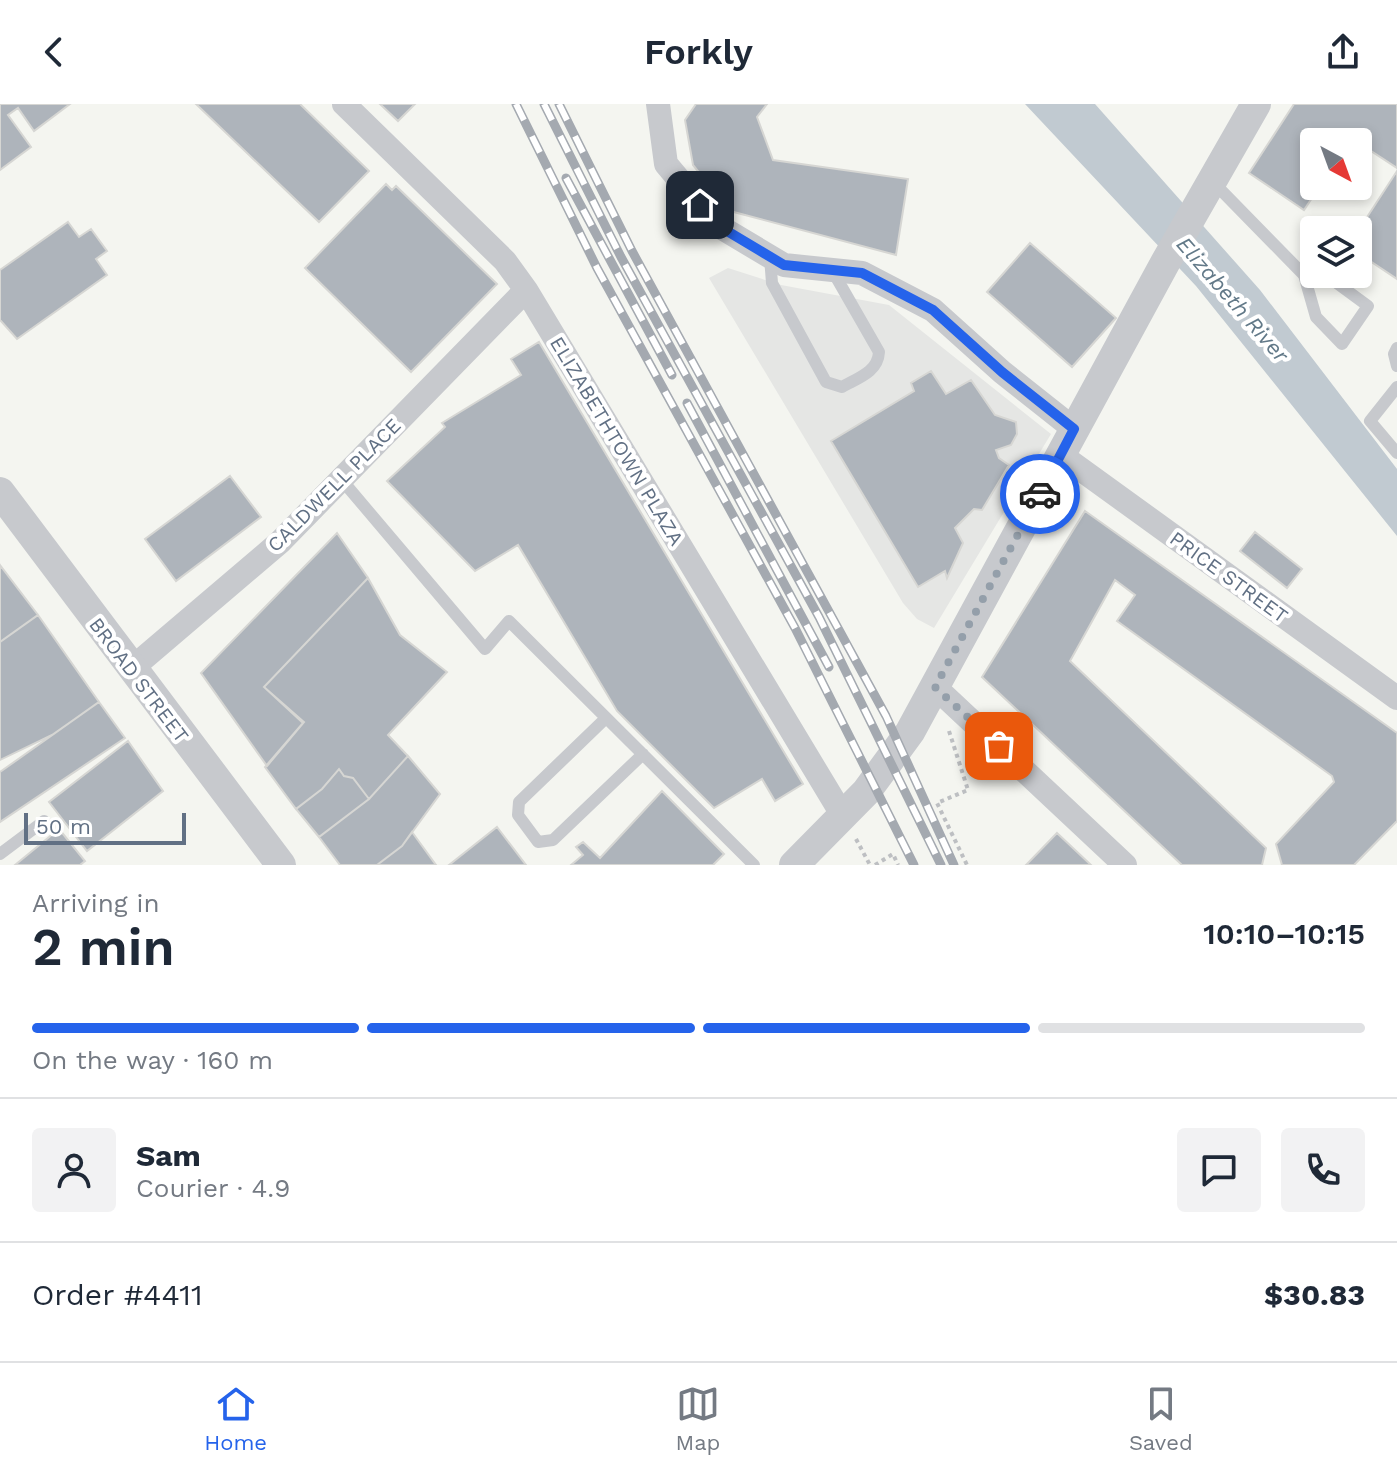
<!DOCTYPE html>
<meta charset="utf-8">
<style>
:root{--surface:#fff;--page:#f2f2f3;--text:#1f2937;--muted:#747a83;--line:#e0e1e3;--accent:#2563eb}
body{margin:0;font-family:"Work Sans",sans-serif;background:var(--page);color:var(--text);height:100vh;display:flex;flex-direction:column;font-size:30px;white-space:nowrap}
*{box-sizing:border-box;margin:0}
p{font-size:26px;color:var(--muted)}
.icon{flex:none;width:44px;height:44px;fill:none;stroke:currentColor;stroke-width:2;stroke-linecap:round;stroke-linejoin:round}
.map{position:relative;height:761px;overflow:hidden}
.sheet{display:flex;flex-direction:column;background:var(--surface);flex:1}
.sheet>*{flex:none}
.needle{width:52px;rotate:139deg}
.controls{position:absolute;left:1300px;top:24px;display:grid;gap:16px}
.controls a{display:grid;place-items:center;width:72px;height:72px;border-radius:8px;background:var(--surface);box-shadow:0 4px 12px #0003;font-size:40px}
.scale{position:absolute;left:24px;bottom:20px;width:162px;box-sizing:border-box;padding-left:8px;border:4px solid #617084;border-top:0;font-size:22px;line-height:28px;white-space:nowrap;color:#617084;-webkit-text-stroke:6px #fff;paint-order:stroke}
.pin{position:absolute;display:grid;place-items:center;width:68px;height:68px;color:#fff;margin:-34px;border-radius:16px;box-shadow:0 4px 12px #0006}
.courier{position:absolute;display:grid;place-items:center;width:80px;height:80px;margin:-40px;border:6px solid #2563eb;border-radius:50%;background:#fff;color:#222;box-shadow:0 2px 10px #0007}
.headline em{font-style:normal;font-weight:600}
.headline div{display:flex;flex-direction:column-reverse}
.headline{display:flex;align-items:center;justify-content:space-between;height:136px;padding:0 32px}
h1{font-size:52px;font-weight:600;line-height:60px}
.bar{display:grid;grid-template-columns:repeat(4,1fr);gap:12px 8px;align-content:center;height:96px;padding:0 32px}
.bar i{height:10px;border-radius:6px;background:var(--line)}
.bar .selected{background:var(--accent)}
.bar p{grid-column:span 4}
.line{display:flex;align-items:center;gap:20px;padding:0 32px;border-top:2px solid var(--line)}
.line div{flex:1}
.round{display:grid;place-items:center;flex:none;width:84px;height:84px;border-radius:8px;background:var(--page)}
header{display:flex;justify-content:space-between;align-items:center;height:104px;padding:0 32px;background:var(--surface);font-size:36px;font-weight:600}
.tabs{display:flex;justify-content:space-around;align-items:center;height:112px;border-top:2px solid var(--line);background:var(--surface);font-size:22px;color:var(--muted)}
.tabs a{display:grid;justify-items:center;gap:4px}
.tabs .selected{color:var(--accent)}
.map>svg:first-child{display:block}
.built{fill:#e5e6e4}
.water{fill:#c1cad1}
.building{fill:#aeb4bb;stroke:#d6d6d3;stroke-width:2}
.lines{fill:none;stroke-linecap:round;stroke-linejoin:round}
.path{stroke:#bdbfc2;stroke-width:4;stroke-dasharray:4 4;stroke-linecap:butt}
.service{stroke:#c7c9cd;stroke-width:12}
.minor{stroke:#c7c9cd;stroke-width:24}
.tertiary{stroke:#c7c9cd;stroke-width:30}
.rail-casing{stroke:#a4a9b0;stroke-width:9}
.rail{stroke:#fff;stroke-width:6;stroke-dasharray:18;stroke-linecap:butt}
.done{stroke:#949faa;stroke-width:8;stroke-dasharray:0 14.4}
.route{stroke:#2563eb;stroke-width:10}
.labels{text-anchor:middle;stroke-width:8;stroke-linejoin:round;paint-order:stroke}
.street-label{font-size:20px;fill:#617084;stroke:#fff}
.water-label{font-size:22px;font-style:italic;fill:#627988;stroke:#fff}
</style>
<header><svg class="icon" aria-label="back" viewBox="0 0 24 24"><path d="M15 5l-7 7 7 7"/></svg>Forkly<svg class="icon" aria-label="share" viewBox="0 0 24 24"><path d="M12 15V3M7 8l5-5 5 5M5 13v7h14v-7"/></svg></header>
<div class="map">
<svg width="1397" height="761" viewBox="0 0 1397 761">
<rect width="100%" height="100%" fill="#f4f5f0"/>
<!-- built -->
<path class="built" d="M728,164l53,17 108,20 162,129 -117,194 -17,-9 -14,-16 -194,-325z"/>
<!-- water -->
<path class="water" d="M1025,0h70l165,186 137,179v67l-201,-250z"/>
<!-- building -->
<path class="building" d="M0,0h70l-36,27 -16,-23 -10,7 23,32 -31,23z
M196,0h104l69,67 -50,51z
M380,0h35l-17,17z
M696,0h71l-10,13 16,43 135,19 -12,76 -166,-44 -37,-46 -8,-45z
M1294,0h103v64l-46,-30 -2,4h-35v44h6l-16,24 -55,-37z
M1397,67v108l-39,-26v-22z
M386,80l6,6 4,-4 101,98 -86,88 -106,-104z
M68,118l11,15 12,-8 16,22 -11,8 11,16 -90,64 -17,-19v-50z
M1030,139l86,75 -44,49 -85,-75z
M539,238l264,442 -28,17 -13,-22 -48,29 -97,-97 -99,-166 -43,26 -88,-90 58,-54 -3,-4 79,-48 -10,-16z
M931,267l15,23 25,-14 24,35 21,7 1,12 -6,11 -15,5 3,8 10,7 -27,45 -8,-1 -19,19 8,15 -16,35 -2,-7 -27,16 -87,-146 83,-50 -3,-8z
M230,372l31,41 -85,64 -31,-42z
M1085,407l312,222v88l-43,44h-72l-6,-21 58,-62 -2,-6 -215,-155 18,-26 -20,-15 -45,81 196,187 -4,17h-80l-200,-188z
M1255,428l47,37 -15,19 -47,-37z
M337,429l31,45 -104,109 40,35 -37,44 -66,-93z
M0,461l38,50 -38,27z
M368,474l32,57 47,37 -59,63 20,21 -39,43 -16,-21 -9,-2 -5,-7 -17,20 -26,20 -31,-42 38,-44 -39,-36z
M38,511l61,87 -47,33 -52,25v-118z
M99,598l26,36 -125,84v-50z
M128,637l35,50 -76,60 -38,-49z
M408,652l32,38 -38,52 -25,19h-37l-21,-28 50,-38z
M339,665l5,7 9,2 16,21 -50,38 -23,-28 26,-20z
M662,687l62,63 -11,11h-142l12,-10 -7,-8 7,-5 17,16z
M497,723l29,38h-77z
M59,725l26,32 -5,4h-65z
M412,728l24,33h-59l25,-19z
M1057,729l34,32h-65z"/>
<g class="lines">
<!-- path -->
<path class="path" d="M949,627l19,59 -31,13 30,62
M856,735l14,26
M875,761l18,-11 5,11"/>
<!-- service -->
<path class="service" d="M1212,77l92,94 12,42 26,27 26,-38 -34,-25 -30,-6
M770,153l2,26 54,99 16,5c16,-9 36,-15 37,-35l-47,-82
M1397,244l-3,6 3,12
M1397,283l-27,34 27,32
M341,375l144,170 24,-28 245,244
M606,614l-87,84 -1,13 20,27 15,-2 90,-86
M0,750l44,-33"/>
<!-- minor -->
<path class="minor" d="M344,0l161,157 21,29 317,526
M658,0l8,60 51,61 67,40 78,8 71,37 69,62 72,57
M1061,351l336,243
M131,565l149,-127 246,-252
M935,583l190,178"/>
<!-- tertiary -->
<path class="tertiary" d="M0,388l281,373
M794,761l72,-73 44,-60 255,-469 91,-159"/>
<defs>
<path id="rail" d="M516,0l81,164 198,360 119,237
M544,0l77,153 198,360 122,248
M559,0l73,147 254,465 68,149
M566,74l106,197
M687,299l142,264"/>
</defs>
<!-- rail casing -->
<use href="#rail" class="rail-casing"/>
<!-- rail -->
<use href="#rail" class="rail"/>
</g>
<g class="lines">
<!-- done -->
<path class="done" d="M999,642l-64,-59 105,-193"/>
<!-- route -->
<path class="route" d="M700,101l17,20 67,40 78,8 71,37 69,62 72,57 -34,65"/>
</g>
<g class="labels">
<!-- street labels -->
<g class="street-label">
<text transform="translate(617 337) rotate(59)" y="7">ELIZABETHTOWN PLAZA</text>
<text transform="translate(334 381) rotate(-45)" y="7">CALDWELL PLACE</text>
<text transform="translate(1229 473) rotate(36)" y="7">PRICE STREET</text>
<text transform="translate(139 576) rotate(53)" y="7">BROAD STREET</text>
</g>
<!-- water labels -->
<g class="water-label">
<text transform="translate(1233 195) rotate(49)" y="8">Elizabeth River</text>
</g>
</g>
</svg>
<div class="controls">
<a><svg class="needle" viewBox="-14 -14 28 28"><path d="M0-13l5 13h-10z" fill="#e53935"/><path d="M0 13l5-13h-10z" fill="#747a83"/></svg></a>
<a><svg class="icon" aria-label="layers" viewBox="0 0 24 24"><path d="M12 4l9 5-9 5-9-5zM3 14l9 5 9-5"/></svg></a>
</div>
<div class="scale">50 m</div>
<div class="pin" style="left:999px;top:642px;background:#ea580c"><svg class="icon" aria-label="bag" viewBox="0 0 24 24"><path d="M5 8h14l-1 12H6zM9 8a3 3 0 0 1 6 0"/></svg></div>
<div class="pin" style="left:700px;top:101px;background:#1f2937"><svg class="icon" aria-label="home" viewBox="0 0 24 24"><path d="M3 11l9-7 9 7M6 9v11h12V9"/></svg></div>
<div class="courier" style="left:1040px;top:390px"><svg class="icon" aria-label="car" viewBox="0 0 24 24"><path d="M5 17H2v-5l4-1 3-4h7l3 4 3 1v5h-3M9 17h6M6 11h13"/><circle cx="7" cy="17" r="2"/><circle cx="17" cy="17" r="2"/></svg></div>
</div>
<section class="sheet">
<div class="headline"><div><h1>2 min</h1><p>Arriving in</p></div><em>10:10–10:15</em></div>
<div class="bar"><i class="selected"></i><i class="selected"></i><i class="selected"></i><i></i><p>On the way · 160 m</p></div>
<div class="line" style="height:144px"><a class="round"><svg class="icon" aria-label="person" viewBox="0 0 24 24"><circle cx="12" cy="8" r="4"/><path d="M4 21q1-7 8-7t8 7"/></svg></a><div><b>Sam</b><p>Courier · 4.9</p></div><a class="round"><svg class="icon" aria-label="chat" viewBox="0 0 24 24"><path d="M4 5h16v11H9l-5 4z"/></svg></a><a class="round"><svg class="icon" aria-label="phone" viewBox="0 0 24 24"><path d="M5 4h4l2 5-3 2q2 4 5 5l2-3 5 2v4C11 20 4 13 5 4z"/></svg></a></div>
<div class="line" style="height:104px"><div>Order #4411</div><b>$30.83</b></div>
</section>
<nav class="tabs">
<a class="selected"><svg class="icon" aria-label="home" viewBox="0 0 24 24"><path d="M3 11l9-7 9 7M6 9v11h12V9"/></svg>Home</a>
<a><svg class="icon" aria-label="map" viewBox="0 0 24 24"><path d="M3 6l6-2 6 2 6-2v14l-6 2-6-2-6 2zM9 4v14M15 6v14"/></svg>Map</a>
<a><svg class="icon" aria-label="saved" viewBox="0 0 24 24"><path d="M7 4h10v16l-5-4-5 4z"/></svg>Saved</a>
</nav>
